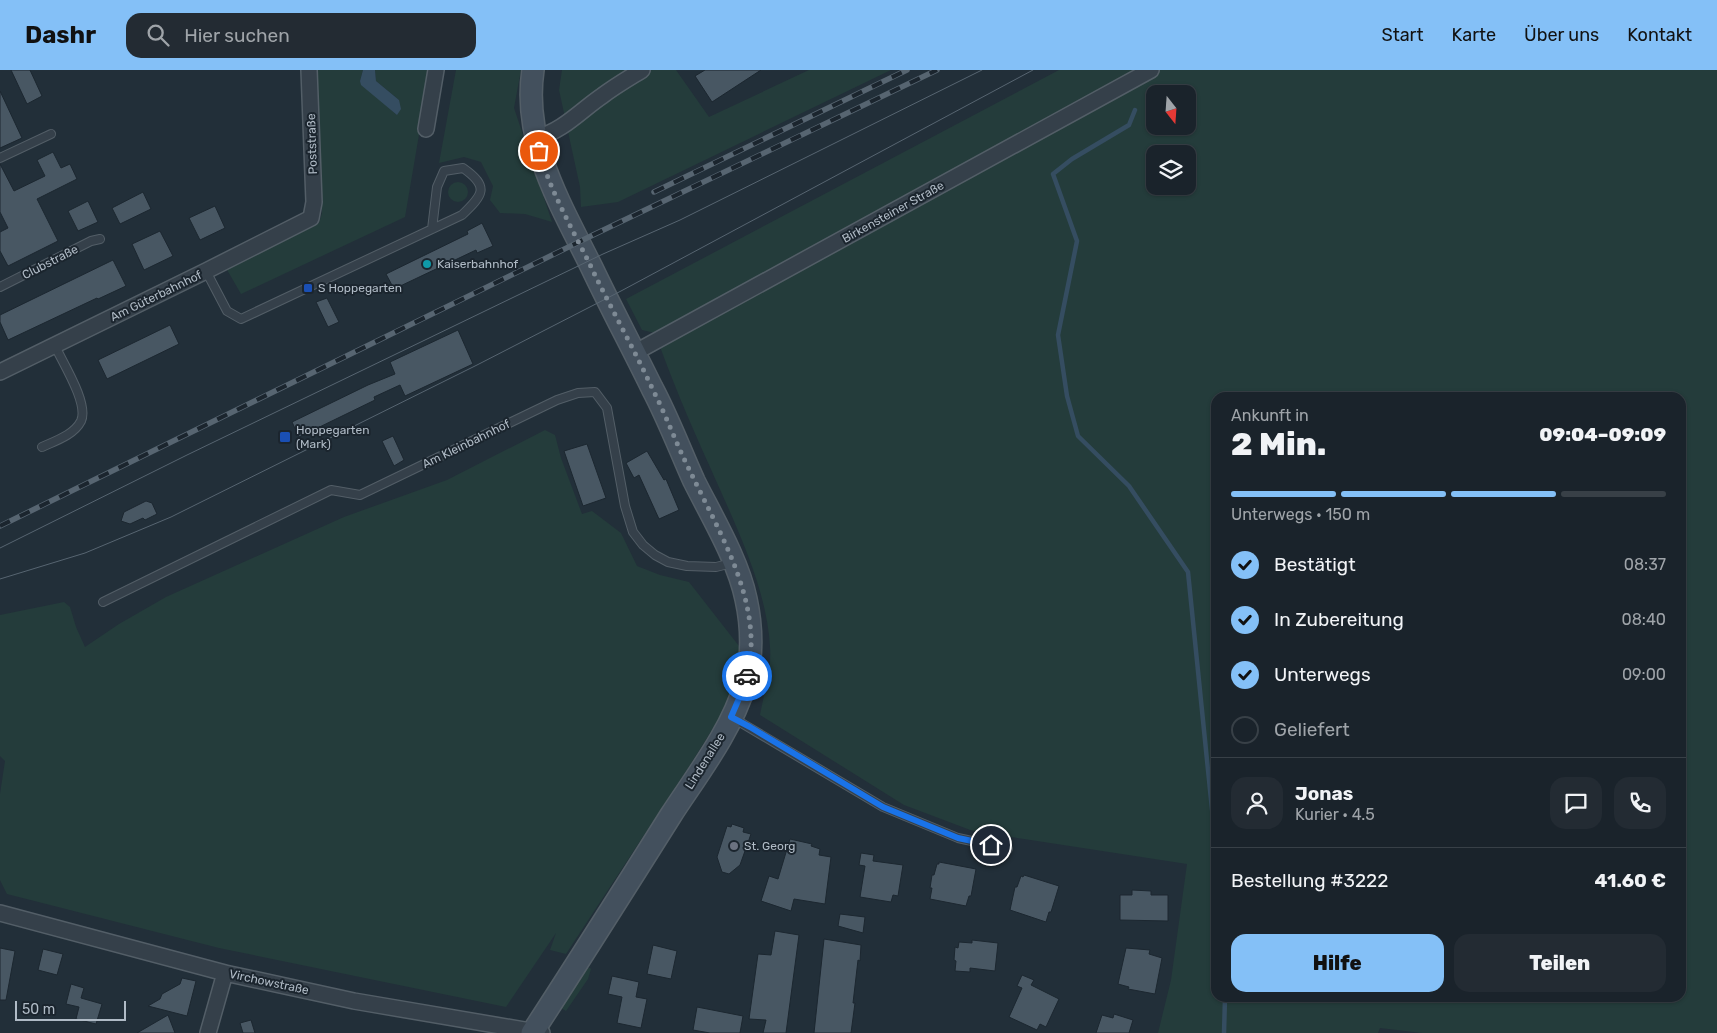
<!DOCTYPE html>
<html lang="de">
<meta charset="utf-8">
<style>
:root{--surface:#1a232b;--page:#232b33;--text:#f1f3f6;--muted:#9fa4a9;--line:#384047;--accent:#84c0f7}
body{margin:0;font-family:Rubik,sans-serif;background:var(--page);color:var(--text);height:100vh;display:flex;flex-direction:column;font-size:19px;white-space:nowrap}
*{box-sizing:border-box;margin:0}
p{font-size:16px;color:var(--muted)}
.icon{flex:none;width:28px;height:28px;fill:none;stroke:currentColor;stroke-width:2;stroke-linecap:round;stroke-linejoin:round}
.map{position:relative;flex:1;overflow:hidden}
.details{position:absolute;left:1211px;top:322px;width:475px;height:610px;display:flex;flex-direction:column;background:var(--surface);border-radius:15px;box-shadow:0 1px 4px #0004,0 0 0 1px var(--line)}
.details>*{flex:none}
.needle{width:32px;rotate:163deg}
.tools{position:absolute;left:1146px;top:15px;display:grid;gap:10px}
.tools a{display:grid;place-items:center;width:50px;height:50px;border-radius:10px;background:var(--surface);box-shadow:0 1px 4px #0004,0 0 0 1px var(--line);font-size:25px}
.scale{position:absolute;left:15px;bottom:12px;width:111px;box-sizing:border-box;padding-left:5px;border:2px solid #b0bbc6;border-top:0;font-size:14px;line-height:18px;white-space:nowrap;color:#b0bbc6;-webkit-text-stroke:4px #1b252e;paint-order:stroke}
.pin{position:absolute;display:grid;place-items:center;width:42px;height:42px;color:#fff;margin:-21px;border:2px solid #fff;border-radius:50%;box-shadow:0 1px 5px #0007}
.courier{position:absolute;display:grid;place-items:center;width:50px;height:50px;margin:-25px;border:4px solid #1a73e8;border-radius:50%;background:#fff;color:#222;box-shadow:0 1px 6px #0007}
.head em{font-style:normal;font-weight:800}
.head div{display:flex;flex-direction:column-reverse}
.head{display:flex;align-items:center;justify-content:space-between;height:85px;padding:0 20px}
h1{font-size:32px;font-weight:800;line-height:38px}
.bar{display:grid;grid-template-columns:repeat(4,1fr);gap:8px 5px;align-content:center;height:60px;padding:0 20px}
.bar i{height:6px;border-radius:4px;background:var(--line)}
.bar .active{background:var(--accent)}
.bar p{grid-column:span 4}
.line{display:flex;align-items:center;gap:12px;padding:0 20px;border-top:1px solid var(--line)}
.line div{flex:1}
.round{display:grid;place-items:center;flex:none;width:52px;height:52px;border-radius:15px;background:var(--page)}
ol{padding:0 20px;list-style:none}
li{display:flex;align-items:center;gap:15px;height:55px}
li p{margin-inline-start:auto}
li .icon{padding:5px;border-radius:50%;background:var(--accent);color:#111;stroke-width:4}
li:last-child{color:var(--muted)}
li i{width:28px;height:28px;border:2px solid var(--line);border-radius:50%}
.cta{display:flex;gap:10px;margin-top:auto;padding:10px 20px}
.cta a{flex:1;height:58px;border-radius:15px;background:var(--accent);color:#111;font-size:20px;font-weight:800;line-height:58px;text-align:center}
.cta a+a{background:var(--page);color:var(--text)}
header{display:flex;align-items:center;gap:30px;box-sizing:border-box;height:70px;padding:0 25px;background:var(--accent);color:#111}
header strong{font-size:24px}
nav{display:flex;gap:28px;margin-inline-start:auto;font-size:18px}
.search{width:350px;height:45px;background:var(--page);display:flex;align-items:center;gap:12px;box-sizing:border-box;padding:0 18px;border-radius:15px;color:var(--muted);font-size:19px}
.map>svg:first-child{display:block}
.green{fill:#243c3b;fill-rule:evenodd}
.water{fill:#354d61}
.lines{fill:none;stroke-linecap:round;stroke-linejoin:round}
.stream{stroke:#354d61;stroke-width:4.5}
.building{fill:#485763;stroke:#1c2730}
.lane-casing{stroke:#535e67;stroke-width:10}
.street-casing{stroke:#535e67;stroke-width:18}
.secondary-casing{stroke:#535e67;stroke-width:24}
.lane{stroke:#35404a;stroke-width:8}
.street{stroke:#35404a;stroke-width:15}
.secondary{stroke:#43505d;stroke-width:21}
.tram{stroke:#576571;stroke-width:1}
.rail-casing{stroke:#576571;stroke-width:5.5}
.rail{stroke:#1b252e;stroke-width:4;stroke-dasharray:11;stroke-linecap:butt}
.done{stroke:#7e8a95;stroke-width:5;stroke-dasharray:0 9}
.route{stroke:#1a73e8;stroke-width:6}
.culture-dot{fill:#0f9aa8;stroke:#1b252e;stroke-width:2}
.transit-dot{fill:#1a4fb4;stroke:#1b252e;stroke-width:2}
.worship-dot{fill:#6b7280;stroke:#1b252e;stroke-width:2}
.labels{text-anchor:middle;stroke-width:4;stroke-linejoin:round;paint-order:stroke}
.street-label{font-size:12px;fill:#b0bbc6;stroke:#1b252e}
.poi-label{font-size:12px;fill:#b0bbc6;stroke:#1b252e;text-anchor:start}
</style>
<header>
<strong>Dashr</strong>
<div class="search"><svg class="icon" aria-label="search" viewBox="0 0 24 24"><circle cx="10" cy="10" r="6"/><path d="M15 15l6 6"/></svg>Hier suchen</div>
<nav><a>Start</a><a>Karte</a><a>Über uns</a><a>Kontakt</a></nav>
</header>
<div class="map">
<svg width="1717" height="963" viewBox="0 0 1717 963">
<rect width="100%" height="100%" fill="#222f39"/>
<!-- green -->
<path class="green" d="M317,0h46l-3,11 37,34 2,-15 -23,-19 -1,-11h55l-25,147 -164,77 -15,-26 93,-45 3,-10z
M456,0h65l-7,38 38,114 -27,-8 -25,-1 -10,-13 3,-14 -12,-24 -17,-5 -25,6z
M562,0h114l33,47 100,-47h82l-273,132 -37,5 -1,-20 -21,-97z
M1059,0h658v963h-295l-42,-5 -2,5h-220l13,-53 16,-116 -214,-33 -69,-26 -144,-90c4,-22 12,-46 10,-68 -3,-60 -36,-125 -60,-180 -20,-44 -39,-89 -55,-134l-13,-3 -16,-31zM1155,24h33v32h-33zM1155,84h33v32h-33zM1216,328h465v600h-465z
M448 122a10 10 0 1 1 20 0a10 10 0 1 1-20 0Z
M545,360l10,5 6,23 21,56 10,-3 29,22 16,33 23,9 29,7 50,64 1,22 -13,38 -37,59 -124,189 -16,-4 6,-17 -50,74 -287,-59 -212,-54 -7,-14v-86l5,-33 -5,-5v-141l64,-13 6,5 6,20 9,20 34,-23 47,-27 178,-80 103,-37z
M586,898h4l1,1 -3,10 -22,32 -5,-3 21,-38z"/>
<!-- water -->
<path class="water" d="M363,0h12l1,11 23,19 2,9 -4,6 -36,-30 -1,-4z"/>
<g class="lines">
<!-- stream -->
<path class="stream" d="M1135,40l-6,15 -57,34 -19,15 24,67 -19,94 9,61 11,40 51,50 59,86 28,277
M1224,963l1,-35"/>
</g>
<!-- building -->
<path class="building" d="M11,0h19l12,26 -15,8z
M705,0h56l-49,32 -17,-26z
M0,21l22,47 -22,10z
M53,82l8,16 9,-4 7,15 -40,20 21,42 -50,25 -8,-15v-19l8,-4 -8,-16v-48l14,27 31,-15 -8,-16z
M143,122l8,17 -31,15 -8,-16z
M88,131l10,21 -20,9 -10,-20z
M215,136l10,22 -25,12 -11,-22z
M482,153l11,23 -16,7 -1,-3 -82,39 -8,-15 82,-40 -1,-3z
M160,161l13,25 -29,14 -12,-26z
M113,190l13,26 -28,13 -1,-1 -89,42 -8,-18v-7z
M327,228l12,24 -11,5 -12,-25z
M170,255l9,19 -72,35 -9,-19z
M458,260l15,34 -68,32 -5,-11 -26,12 1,3 -76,37 -7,-15 76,-37 27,-11 -5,-12z
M393,366l11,24 -10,6 -12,-25z
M587,374l19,54 -23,8 -19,-55z
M647,381l17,29 2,-1 13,31 -20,9 -20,-44 -5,3 -8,-15z
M146,431l6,2 5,11 -12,6 -2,-2 -13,6 -9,-3 3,-9z
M732,754l12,4 -1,4 8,2 -11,31 -11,9 -7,-2 -5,-15 10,-31 4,1z
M790,769l22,5 -1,2 9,3 -1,6 12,2 -6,47 -31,-5 -3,12 -30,-10 8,-25 9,3z
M861,783l13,2 -1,6 30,4 -5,31 -5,-1 -2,7 -31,-5 5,-31 -6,-1z
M939,792l37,7 -5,27h-2l-3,10 -36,-7 2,-11h-2l2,-13h2l3,-11h2z
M1024,805l35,11 -8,26h-2l-3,10 -36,-12 5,-23h2l4,-11 2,1z
M1132,820l19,1v4h17v26l-48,-1v-25h12z
M840,844l25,3 -2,16 -25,-7z
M775,861l24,4 -13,98h-23l3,-13 -17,-1 9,-65 13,1z
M824,869l37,6 -1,16 -2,-1 -5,43h2l-4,30h-37z
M972,870l26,3 -3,28 -25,-3v4l-15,-1 1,-10 -2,-1 1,-13 3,1 1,-6 13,1z
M653,875l24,6 -6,28 -24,-5z
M0,878l15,3 -9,49h-6z
M1126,878l24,2 -1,4 13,4 -7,36 -27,-5 1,-2 -11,-3z
M43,879l20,5 -6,21 -19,-5z
M1022,905l12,5 -3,5 28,14 -13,28 -6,-3 -3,6 -28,-13 13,-29 -5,-2z
M612,906l27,6 -3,15 11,2 -6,29 -24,-5 5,-26 -14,-3z
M182,908l14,3 -9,35 -39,-10 12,-7 2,-5 18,-10z
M71,914l13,4 -3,10 21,6 -6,20 -20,-5 3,-12 -13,-3z
M697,937l46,9 -3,17h-30l-17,-3z
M1114,944l19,6 -4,13h-33l6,-18 11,3z
M168,945l7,18h-38z
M251,950l4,13h-12l-3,-10z"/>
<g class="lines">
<defs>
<path id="lane" d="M0,88l51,-24
M206,201l21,40 14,8 221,-104c21,-20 28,-28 1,-47l-19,3 -7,16 -5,42
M0,217l91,-46 9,-2
M42,377c13,-6 32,-12 39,-26 8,-17 -18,-58 -26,-75
M103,532l228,-112 29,5 197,-95 21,-7 17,-1 12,16 18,98 8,26 10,13 12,10 13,7 19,4 29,1 16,-4
M733,648l150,89 75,31 50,11"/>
<path id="street" d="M426,59l10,-59
M536,68c27,-7 44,-27 66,-42 13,-10 27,-18 40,-26
M634,283l517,-283
M0,302l206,-101 105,-53 3,-16 -5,-132
M0,843l225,60 129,28 188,32
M208,963l17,-60"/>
<path id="secondary" d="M532,963c47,-72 93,-145 139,-218 26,-40 61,-85 74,-131 8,-26 7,-58 1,-85 -8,-39 -34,-82 -52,-118 -14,-31 -26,-63 -42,-93 -20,-41 -41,-80 -60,-120 -31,-63 -70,-126 -59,-198"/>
</defs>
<!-- lane casing -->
<use href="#lane" class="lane-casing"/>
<!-- street casing -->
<use href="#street" class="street-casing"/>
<!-- secondary casing -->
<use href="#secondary" class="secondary-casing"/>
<!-- lane -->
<use href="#lane" class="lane"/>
<!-- street -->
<use href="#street" class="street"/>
<!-- secondary -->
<use href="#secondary" class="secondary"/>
<!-- tram -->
<path class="tram" d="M0,478l187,-93 416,-201 77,-34 302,-150
M0,509l85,-26 86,-36 306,-152 144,-74 412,-221"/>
<defs>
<path id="rail" d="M654,122l253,-122
M0,456l593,-291 344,-165"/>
</defs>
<!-- rail casing -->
<use href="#rail" class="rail-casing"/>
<!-- rail -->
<use href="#rail" class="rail"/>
</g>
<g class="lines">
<!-- done -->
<path class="done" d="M539,81c12,43 37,84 56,124 19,39 40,76 58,115 14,27 24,56 38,83 29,61 74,133 56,203"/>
<!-- route -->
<path class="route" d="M747,606l-3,11 -13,30 19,10 133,80 75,31 33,7"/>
</g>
<!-- markers -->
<circle class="culture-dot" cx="427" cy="194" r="5"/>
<g class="transit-dot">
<rect x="303" y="213" width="10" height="10" rx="2.5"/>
<rect x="279" y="361" width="12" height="12" rx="2.5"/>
</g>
<circle class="worship-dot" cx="734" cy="776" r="5"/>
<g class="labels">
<!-- street labels -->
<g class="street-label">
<text transform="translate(312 74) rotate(-92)" y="4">Poststraße</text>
<text transform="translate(893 142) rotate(-29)" y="4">Birkensteiner Straße</text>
<text transform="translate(50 192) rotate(-27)" y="4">Clubstraße</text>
<text transform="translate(156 226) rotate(-26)" y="4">Am Güterbahnhof</text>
<text transform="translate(466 374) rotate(-26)" y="4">Am Kleinbahnhof</text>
<text transform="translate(705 691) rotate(-58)" y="4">Lindenallee</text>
<text transform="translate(269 912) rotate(12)" y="4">Virchowstraße</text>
</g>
<!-- poi labels -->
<g class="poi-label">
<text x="437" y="198">Kaiserbahnhof</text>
<text x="318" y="222">S Hoppegarten</text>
<text x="296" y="364">Hoppegarten<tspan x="296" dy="14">(Mark)</tspan></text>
<text x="744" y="780">St. Georg</text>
</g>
</g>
</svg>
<div class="tools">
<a><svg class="needle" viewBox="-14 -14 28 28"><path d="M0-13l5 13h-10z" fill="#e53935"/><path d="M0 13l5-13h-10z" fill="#9fa4a9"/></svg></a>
<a><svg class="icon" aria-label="layers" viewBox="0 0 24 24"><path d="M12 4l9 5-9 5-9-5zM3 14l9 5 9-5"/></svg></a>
</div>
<div class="scale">50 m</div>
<div class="pin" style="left:539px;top:81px;background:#ea580c"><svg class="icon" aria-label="bag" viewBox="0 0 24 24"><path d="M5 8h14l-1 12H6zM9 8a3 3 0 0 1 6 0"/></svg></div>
<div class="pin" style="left:991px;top:775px;background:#1f2937"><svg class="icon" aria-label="home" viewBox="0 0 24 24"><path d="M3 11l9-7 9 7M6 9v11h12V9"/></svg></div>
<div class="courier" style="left:747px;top:606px"><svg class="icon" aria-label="car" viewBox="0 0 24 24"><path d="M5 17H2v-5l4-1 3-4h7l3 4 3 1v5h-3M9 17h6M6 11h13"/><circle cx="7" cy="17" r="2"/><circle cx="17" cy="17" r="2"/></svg></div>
<section class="details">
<div class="head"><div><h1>2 Min.</h1><p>Ankunft in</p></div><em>09:04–09:09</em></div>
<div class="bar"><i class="active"></i><i class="active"></i><i class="active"></i><i></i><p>Unterwegs · 150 m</p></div>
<ol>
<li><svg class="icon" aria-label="check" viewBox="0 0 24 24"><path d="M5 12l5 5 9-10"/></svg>Bestätigt<p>08:37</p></li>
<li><svg class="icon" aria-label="check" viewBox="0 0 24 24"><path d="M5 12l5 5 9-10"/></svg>In Zubereitung<p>08:40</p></li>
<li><svg class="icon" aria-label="check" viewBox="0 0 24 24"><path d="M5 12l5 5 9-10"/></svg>Unterwegs<p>09:00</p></li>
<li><i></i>Geliefert</li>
</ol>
<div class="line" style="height:90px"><a class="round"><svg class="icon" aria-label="person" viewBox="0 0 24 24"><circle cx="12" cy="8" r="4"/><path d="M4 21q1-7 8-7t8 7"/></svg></a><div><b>Jonas</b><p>Kurier · 4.5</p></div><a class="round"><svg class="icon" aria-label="chat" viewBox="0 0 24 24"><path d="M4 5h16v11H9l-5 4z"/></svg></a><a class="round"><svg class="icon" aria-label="phone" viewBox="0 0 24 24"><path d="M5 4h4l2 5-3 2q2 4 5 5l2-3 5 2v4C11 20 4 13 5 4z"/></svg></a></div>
<div class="line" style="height:65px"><div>Bestellung #3222</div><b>41.60 €</b></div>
<div class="cta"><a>Hilfe</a><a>Teilen</a></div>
</section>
</div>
